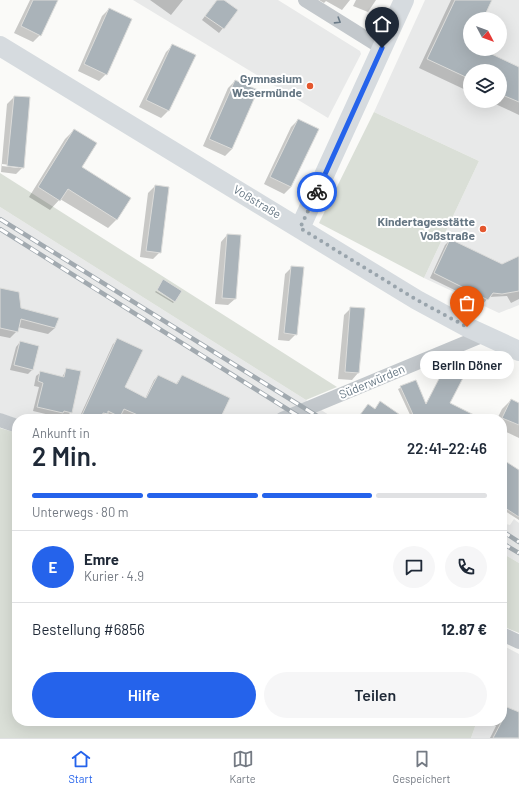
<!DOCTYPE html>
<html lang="de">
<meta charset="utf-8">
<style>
:root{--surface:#fff;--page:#f6f6f7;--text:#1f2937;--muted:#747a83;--line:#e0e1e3;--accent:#2563eb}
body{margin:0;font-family:Barlow,sans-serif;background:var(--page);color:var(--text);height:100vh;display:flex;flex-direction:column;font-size:15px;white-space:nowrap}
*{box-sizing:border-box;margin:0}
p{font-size:13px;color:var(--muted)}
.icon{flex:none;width:22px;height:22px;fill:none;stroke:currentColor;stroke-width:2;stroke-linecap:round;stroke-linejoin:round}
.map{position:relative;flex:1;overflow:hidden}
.drawer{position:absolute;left:12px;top:414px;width:495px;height:312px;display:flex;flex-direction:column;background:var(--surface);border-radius:16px;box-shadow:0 4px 16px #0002}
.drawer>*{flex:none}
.needle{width:26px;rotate:131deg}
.buttons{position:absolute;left:463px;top:12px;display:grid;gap:8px}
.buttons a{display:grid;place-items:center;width:44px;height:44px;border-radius:50%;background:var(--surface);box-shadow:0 4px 16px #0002;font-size:20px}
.pin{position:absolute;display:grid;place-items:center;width:34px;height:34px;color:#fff;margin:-41px -17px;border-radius:50% 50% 50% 0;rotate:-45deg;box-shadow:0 0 4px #0007}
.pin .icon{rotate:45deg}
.courier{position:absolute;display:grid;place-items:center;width:40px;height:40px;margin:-20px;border:3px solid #2563eb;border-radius:50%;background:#fff;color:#222;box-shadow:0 1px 5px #0007}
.bubble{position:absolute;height:28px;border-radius:14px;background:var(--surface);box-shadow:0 4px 16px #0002;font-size:13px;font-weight:600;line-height:28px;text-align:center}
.summary em{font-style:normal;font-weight:600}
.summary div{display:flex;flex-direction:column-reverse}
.summary{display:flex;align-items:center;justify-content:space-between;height:68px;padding:0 20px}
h1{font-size:26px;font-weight:600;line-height:30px}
.bar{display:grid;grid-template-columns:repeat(4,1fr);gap:6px 4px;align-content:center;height:48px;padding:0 20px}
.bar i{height:5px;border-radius:3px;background:var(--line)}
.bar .current{background:var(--accent)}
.bar p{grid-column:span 4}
.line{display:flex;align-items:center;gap:10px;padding:0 20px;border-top:1px solid var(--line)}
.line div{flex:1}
.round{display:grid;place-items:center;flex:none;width:42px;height:42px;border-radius:21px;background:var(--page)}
.button{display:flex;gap:8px;margin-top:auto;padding:8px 20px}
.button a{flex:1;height:46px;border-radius:24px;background:var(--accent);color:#fff;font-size:16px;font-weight:600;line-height:46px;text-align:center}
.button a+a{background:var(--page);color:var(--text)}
.dock{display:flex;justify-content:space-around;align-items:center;height:56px;border-top:1px solid var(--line);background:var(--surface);font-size:11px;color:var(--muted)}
.dock a{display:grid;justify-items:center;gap:2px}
.dock .current{color:var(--accent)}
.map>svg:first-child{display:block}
.built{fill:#e8e9e9;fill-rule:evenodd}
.green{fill:#dadfd7}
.shadow{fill:#0003;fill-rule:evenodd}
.building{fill:#aab3b9;stroke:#dcdcda}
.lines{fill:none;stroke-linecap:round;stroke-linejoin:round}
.street{stroke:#c3c8cc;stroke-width:14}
.secondary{stroke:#d6dbdf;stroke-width:20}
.rail-casing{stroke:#a2aab0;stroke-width:4.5}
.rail{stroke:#fff;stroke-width:3;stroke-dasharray:9;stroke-linecap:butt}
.oneway{stroke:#6a7a87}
.done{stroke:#99a4ac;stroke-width:4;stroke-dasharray:0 7.2}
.route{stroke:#2563eb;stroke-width:5}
.poi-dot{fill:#e4572e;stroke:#fff;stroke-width:1.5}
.labels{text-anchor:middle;stroke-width:4;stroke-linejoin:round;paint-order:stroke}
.poi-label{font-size:12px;font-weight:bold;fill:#657683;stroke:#fff;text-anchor:end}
.street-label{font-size:12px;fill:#657683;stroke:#fff}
</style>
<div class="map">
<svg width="519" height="738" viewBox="0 0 519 738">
<rect width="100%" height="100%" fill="#fafaf8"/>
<!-- built -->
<path class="built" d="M133,0h145l82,51 1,3 -33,64z
M425,0h94v305l-20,8 -75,-35 55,-117 -105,-49zM470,19h30v30h-30zM470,71h30v30h-30z
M0,207l306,193 29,19h-318l-17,-6z
M514,519l5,4v40l-17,-10v-30l8,2z
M502,645l17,9v84h-48l6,-17h25z"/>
<!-- green -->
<path class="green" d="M374,112l105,49 -55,117 -105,-55z
M0,173l337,214 -31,13 -306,-193z
M0,428l17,5v288h460l-6,17h-471z
M502,553l17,10v70l-17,-7z"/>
<!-- shadow -->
<path class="shadow" d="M30,0h27l-17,35 -7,7 -19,-9z
M150,0h33l-12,15z
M217,0h5l1,28 -4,5 -17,-13z
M319,0h31l-8,10 -16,-9 -2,2z
M356,0h20l-8,12 -15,-6z
M451,0h40l-9,19h-12v30h9l40,19v47l-30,-14h11v-30h-30v21l-51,-24z
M109,9l-3,65 -7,7 -21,-10 24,-55z
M172,46l22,10 -26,55 -7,7 -22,-11 27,-55z
M235,81l-3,68 -7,7 -22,-10 25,-58z
M14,97l9,70 -7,7 -15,-2 6,-68zM2,164l16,2v2l-16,-2z
M298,120l-7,67 -7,7 -20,-10 27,-57z
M74,130l6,37 37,52 -9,9 -48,-29 -10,11 -21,-13 36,-58z
M155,186l5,66 -7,7 -13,-2 8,-64z
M227,235l8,64 -7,6 -13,-1 6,-62z
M450,240l52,25 17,-8v42l-8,4 -4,-7 -18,1 -6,7 -53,-26 15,-33z
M292,267l4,67 -7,7 -11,-1 7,-66z
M0,289l20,20 35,19 -7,6 -30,-7 -1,4 -7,7 -10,-2z
M156,291l18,11 -1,1 -18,-11z
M351,308l7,65 -6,7 -14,-1 6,-64z
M118,340l6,47 21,12 9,-19 4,-4 17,9 7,-9 37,43h-85l-13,-5 -4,5h-5l-7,-4 -6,4 -18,-5 32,-70z
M20,342l12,28 -4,4 -18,-4 6,-23z
M67,369l4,43 -4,4 -7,-1 -2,2 -25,-6 6,-24 -5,-1 2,-10 5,-4 21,5z
M444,371l4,32 23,16h-59l-14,-30 17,-8 10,24z
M511,400l8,4v34l-17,-8v-11h-5l5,-10z
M80,415l13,4h-15z
M502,460l17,11v49l-17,-11z
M502,706l17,7v25h-29l6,-12 -8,-3 1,-2h13z"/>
<!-- building -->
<path class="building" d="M33,0h25l-17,36 -20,-10z
M217,0h7l14,10 -14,19 -19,-13z
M455,0h37l-9,19h-13v30h11l38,18v35l-19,-8v-23h-30v8l-43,-20z
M109,8l23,11 -25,56 -23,-11z
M172,44l24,11 -27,56 -23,-11z
M235,80l23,10 -26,59 -23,-10z
M14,96l16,1 -6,71 -17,-2z
M298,119l21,10 -28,58 -21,-10z
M74,129l23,14 -15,24 49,31 -14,22 -49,-31 -8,12 -22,-14z
M155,185l14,2 -8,66 -15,-2z
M227,234l14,1 -5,64 -14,-1z
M450,239l52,25 17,-8v35l-17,3 -9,-1 -5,7 -54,-27z
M291,266l13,1 -7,68 -13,-2z
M163,279l19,12 -7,11 -18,-12z
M0,288l19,4 2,16 38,10 -4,10 -34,-9 -3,13 -18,-4z
M350,307l15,1 -6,65 -14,-1z
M117,338l26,12 -18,37 21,11 12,-23 19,9 5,-9 48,23 -10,21h-73l-23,-10 -4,8 -12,-6v3l-5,-1 -1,6 -20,-4z
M20,341l19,5 -6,24 -19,-5z
M66,368l15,3 -9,42 -8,-2 -1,2 -26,-6 6,-24 -5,-2 2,-10 24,6z
M447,368l17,8 -14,27 32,16h-67l-15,-33 16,-6 10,24 18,-35 2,1z
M511,399l8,4v22l-17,-7z
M380,401l26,18h-49l11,-15 7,5z
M502,459l17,11v47l-17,-11z
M502,705l17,7v26h-26l9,-17z"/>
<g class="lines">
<!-- street -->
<path class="street" d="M305,0l77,48
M282,419l202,-84
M0,420l17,6
M502,634l17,8"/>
<!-- secondary -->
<path class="secondary" d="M0,46l417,254 50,27 52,24
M300,228l104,-228"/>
<defs>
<path id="rail" d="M0,219l322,200
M0,229l303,190
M502,531l17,11
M502,543l17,10"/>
</defs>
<!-- rail casing -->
<use href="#rail" class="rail-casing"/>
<!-- rail -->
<use href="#rail" class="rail"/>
</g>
<!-- one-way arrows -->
<defs><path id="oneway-chevron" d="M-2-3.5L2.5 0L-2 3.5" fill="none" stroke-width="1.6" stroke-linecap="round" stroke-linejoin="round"/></defs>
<use class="oneway" href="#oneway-chevron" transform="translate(338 21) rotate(32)"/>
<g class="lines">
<!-- done -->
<path class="done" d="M317,192l-17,36 117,72 50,27"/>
<!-- route -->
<path class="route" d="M317,192l65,-144"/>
</g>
<!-- markers -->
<g class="poi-dot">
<circle cx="310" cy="86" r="4"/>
<circle cx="483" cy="229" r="4"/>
</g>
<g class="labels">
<!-- poi labels -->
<g class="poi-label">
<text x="302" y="83">Gymnasium<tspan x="302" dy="14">Wesermünde</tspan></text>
<text x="475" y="226">Kindertagesstätte<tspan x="475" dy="14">Voßstraße</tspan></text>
</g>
<!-- street labels -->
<g class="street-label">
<text transform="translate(257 202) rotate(31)" y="4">Voßstraße</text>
<text transform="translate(372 382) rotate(-23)" y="4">Süderwürden</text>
</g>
</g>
</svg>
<div class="buttons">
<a><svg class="needle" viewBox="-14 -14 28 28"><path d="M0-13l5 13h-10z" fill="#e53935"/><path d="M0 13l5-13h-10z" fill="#747a83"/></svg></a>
<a><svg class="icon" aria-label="layers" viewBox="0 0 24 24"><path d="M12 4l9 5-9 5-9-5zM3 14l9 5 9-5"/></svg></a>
</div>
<div class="pin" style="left:467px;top:327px;background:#ea580c"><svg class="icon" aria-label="bag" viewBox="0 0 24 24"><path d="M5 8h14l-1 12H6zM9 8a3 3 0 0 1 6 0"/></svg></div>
<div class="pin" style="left:382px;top:48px;background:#1f2937"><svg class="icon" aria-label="home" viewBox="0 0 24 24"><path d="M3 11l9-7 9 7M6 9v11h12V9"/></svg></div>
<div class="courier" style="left:317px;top:192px"><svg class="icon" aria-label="bike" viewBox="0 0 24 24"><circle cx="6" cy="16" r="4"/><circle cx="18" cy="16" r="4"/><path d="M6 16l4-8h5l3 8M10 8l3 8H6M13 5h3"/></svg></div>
<div class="bubble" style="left:420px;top:351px;width:94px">Berlin Döner</div>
<section class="drawer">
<div class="summary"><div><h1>2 Min.</h1><p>Ankunft in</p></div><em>22:41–22:46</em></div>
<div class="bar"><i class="current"></i><i class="current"></i><i class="current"></i><i></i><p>Unterwegs · 80 m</p></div>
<div class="line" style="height:72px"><b class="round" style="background:var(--accent);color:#fff">E</b><div><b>Emre</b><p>Kurier · 4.9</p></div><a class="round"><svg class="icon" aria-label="chat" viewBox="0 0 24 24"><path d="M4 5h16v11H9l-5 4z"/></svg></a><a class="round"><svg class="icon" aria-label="phone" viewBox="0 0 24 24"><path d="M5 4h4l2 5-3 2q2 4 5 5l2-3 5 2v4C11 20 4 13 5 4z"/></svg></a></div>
<div class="line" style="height:52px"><div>Bestellung #6856</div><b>12.87 €</b></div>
<div class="button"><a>Hilfe</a><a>Teilen</a></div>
</section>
</div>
<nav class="dock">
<a class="current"><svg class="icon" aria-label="home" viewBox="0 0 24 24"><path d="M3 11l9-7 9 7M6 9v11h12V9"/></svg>Start</a>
<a><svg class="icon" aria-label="map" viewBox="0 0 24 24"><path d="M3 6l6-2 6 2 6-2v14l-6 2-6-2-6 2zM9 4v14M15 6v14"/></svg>Karte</a>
<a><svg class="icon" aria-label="saved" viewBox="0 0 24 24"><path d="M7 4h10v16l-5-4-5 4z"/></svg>Gespeichert</a>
</nav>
